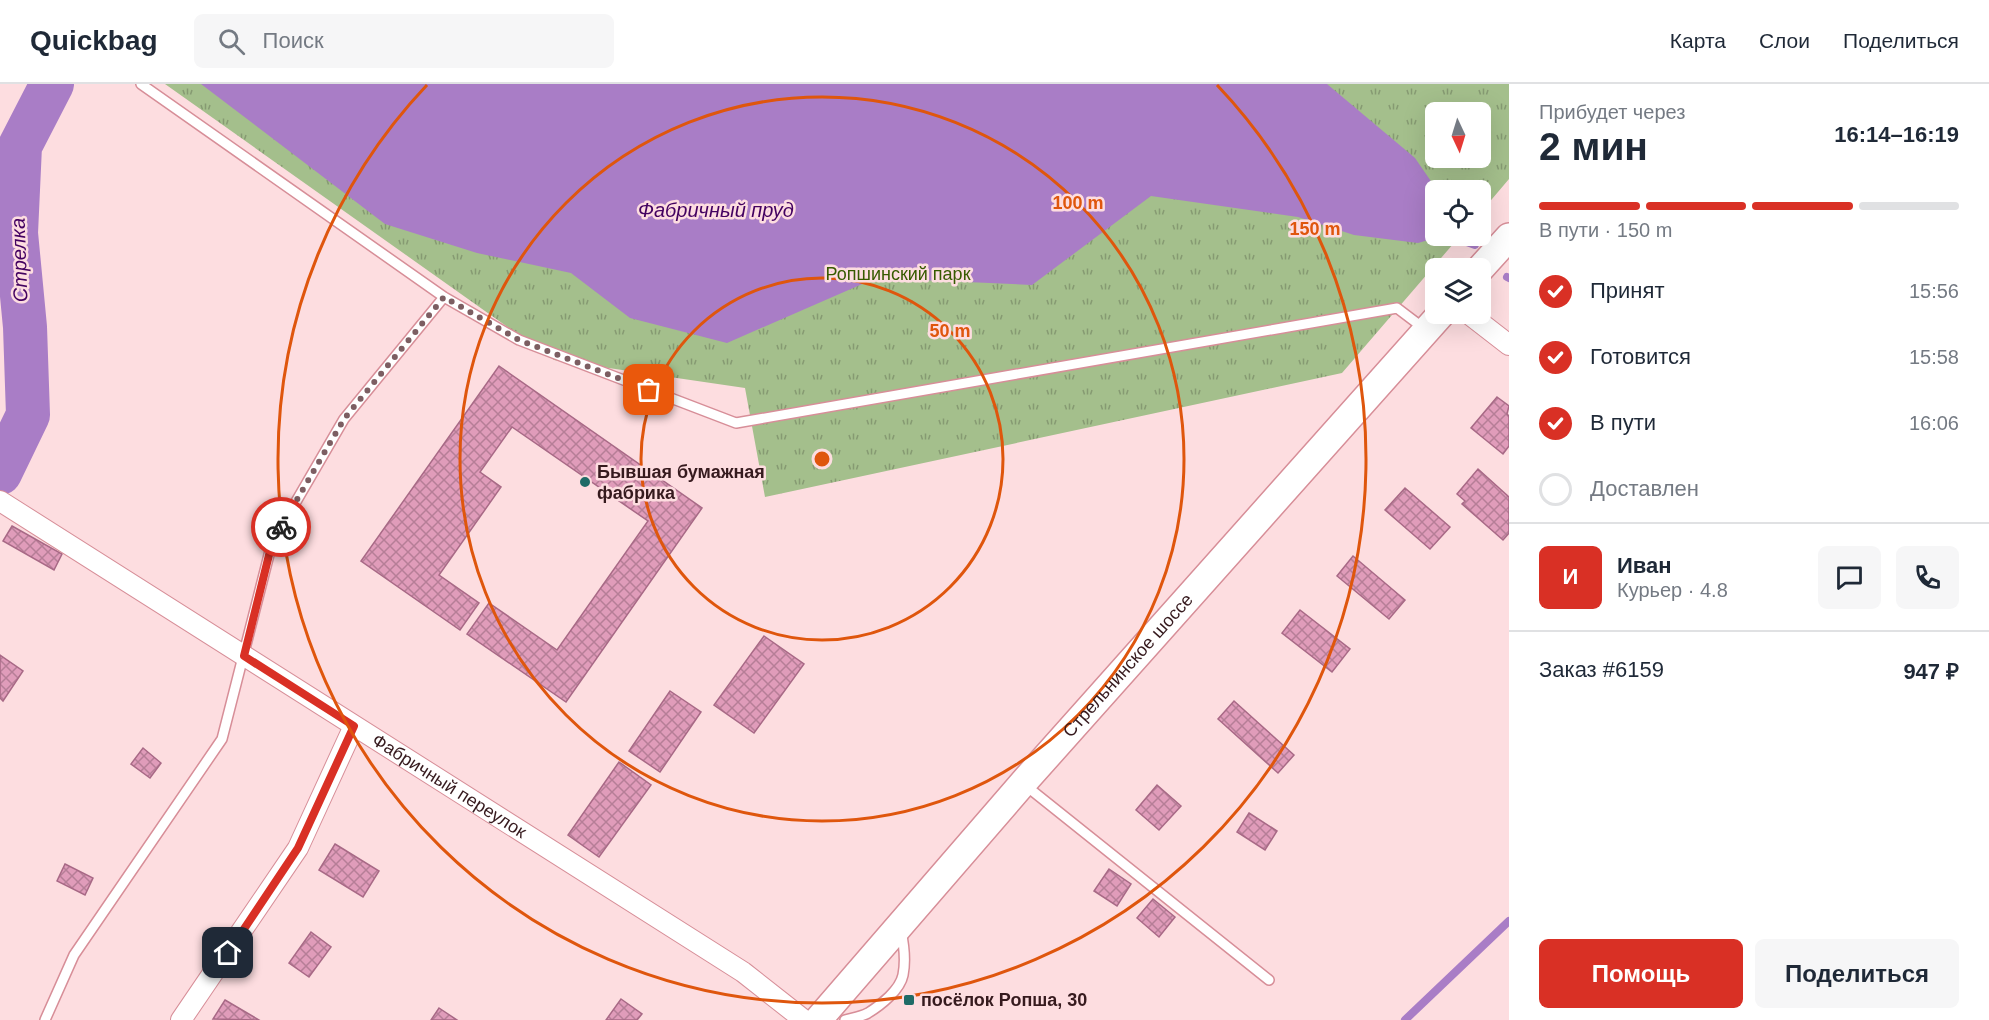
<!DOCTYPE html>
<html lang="ru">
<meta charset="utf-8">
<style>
:root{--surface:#fff;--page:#f6f6f7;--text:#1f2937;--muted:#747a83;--line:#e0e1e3;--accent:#d93025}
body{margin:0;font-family:Helvetica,sans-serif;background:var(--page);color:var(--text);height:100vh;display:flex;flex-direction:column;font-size:22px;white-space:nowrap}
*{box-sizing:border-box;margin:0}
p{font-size:20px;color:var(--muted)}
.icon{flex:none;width:33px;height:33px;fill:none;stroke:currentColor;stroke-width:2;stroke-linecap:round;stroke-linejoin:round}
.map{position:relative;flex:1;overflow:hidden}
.side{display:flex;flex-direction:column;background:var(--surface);width:480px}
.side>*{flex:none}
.needle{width:39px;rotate:176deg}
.buttons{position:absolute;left:1425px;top:18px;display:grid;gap:12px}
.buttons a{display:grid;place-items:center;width:66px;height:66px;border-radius:9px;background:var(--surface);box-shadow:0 6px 24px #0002;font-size:30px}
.pin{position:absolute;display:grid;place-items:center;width:51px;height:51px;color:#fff;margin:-26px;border-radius:12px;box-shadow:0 3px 9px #0006}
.courier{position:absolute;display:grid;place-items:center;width:60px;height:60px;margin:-30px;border:4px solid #d93025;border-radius:50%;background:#fff;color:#222;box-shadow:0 2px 8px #0007}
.summary em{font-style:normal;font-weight:800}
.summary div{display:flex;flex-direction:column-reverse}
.summary{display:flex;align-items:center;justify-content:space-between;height:102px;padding:0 30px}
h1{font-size:39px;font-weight:800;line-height:45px}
.bar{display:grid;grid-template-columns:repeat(4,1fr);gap:9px 6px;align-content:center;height:72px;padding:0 30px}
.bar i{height:8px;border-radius:4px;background:var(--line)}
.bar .on{background:var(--accent)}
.bar p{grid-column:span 4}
.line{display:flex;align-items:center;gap:15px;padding:0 30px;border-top:2px solid var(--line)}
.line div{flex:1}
.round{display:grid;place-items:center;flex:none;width:63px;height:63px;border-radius:9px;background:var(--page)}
ol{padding:0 30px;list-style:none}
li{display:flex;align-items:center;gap:18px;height:66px}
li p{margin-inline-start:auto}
li .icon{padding:6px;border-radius:50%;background:var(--accent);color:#fff;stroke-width:4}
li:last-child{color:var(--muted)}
li i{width:33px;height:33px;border:3px solid var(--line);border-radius:50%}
.button{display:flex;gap:12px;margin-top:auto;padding:12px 30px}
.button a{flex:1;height:69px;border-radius:9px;background:var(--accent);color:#fff;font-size:24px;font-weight:800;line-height:69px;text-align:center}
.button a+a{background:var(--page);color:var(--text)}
header{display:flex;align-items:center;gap:36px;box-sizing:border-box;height:84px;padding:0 30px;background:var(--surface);border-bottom:2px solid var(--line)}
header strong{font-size:28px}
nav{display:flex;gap:33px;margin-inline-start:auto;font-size:21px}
.search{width:420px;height:54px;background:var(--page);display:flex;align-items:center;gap:15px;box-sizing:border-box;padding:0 21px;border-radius:9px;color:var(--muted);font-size:22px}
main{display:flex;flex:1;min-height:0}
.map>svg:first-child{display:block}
.park{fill:url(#park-tufts);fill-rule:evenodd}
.water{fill:#a97dc6}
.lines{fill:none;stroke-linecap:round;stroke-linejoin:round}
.stream{stroke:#a97dc6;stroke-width:8}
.river{stroke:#a97dc6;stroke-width:44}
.building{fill:url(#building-cross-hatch);stroke:#a86986;stroke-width:1.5}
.service-casing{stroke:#d78e98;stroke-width:12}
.minor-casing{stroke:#d78e98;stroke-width:22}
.secondary-casing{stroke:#d78e98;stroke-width:30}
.service{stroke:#fff;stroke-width:9}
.minor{stroke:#fff;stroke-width:20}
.secondary{stroke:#fff;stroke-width:27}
.done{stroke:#7c5e62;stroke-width:6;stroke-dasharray:0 10.8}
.route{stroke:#d93025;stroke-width:8}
.ring{fill:none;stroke:#df560d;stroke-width:3}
.poi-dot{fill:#1f6b67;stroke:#fddde0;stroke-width:2}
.labels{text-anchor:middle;stroke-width:5;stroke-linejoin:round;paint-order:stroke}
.park-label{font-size:18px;fill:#375a00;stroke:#fddde0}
.poi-label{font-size:18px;font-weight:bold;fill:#361a1e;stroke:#fddde0;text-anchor:start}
.street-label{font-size:18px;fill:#361a1e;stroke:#fddde0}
.water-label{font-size:20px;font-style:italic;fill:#430160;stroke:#fddde0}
.centre{fill:#df560d;stroke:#fddde0;stroke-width:3}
.ring-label{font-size:18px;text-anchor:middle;font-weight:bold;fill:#df560d;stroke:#fddde0;stroke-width:5;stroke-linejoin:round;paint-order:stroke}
</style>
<header>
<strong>Quickbag</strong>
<div class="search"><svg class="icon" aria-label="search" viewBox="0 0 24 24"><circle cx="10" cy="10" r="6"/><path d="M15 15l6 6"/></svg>Поиск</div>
<nav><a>Карта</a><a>Слои</a><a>Поделиться</a></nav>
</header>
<main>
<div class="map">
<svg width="1509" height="936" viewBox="0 0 1509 936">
<defs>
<pattern id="park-tufts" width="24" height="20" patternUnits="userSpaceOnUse" patternTransform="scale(1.5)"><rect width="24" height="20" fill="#a4bf8c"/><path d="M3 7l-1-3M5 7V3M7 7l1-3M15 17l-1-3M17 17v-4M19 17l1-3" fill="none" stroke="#869a72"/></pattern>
<pattern id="building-cross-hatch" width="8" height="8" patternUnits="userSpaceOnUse" patternTransform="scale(1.5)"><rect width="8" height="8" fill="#e09cba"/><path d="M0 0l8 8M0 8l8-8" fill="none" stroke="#b67e97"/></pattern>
</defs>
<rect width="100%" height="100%" fill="#fddde0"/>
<!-- park -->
<path class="park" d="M165,0h1344v95l-28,33 -1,-22h-44v46h24l-118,137 -577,124 -20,-109 -191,-28zM1436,28h44v46h-44z"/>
<!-- water -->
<path class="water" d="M201,0h1126l88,74 22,32h-1v46h6l-24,7 -64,-8 -56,-18 -147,-21 -119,89 -156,-7 -149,65 -97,-25 -59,-45 -94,-20 -92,-29z"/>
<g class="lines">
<!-- stream -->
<path class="stream" d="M1450,152l25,9
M1507,193l2,1
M1405,936l104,-99"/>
<!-- river -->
<path class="river" d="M0,389l28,-58 -3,-88 -9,-94 4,-87 32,-62"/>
</g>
<!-- building -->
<path class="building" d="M499,282l203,142 -136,194 -99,-68 22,-31 68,47 91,-129 -136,-94 -32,45 21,15 -62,88 40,28 -19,27 -99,-69z
M1497,313l12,9 -2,8 2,2v30l-6,8 -32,-26z
M1478,385l31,28v36l-6,7 -41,-36 3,-3 -8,-7z
M1405,404l45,39 -20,22 -45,-39z
M12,442l50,28 -8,16 -51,-29z
M1353,472l52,44 -16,19 -52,-43z
M1300,526l50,39 -18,23 -50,-39z
M764,552l40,28 -50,69 -40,-28z
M0,571l23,16 -20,30 -3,-3z
M670,607l31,21 -41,60 -31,-21z
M1234,617l60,54 -16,18 -60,-54z
M143,664l18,15 -11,15 -19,-14z
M619,678l32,23 -52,72 -31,-22z
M1157,701l24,21 -22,24 -23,-20z
M1249,729l28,18 -12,19 -28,-18z
M335,760l44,27 -16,26 -44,-27z
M65,780l28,14 -8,17 -28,-14z
M1109,785l22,15 -14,22 -23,-15z
M1153,815l22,18 -16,20 -22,-19z
M311,848l20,15 -22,30 -20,-14z
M621,915l21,15 -5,6h-31z
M225,916l34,20 -46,-1z
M439,924l18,12h-26z"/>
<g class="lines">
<defs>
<path id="service" d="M141,0l303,213 75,43 217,83 661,-115 29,22
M1025,701l244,195
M45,936l29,-65 148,-216 50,-196 72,-124 100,-122
M845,936c7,-2 16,-3 23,-7 13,-8 32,-23 35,-38 3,-15 1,-30 -2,-44"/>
<g id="minor">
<path d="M1469,230l40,31"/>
<path id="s1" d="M0,417l743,471 61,48"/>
<path d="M181,936l117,-172 56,-122"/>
</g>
<g id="secondary">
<path d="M1480,185l29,-32"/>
<path id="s2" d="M818,936l205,-237 418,-469"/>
</g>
</defs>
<!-- service casing -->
<use href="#service" class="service-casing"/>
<!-- minor casing -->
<use href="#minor" class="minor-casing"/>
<!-- secondary casing -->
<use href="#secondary" class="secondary-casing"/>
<!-- service -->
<use href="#service" class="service"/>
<!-- minor -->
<use href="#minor" class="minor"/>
<!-- secondary -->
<use href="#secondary" class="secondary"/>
</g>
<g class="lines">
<!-- done -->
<path class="done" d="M281,443l63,-108 100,-122 75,43 130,50"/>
<!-- route -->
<path class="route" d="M228,869l70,-105 56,-122 -110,-70 28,-113 9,-16"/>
</g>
<!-- distance rings -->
<g class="ring">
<circle cx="822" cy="375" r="181"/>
<circle cx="822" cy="375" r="362"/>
<path d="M1217 1A544 544 0 1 1 427 1"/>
</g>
<!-- markers -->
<g class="poi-dot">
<circle cx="585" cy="398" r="6"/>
<rect x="903" y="910" width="12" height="12" rx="3"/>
</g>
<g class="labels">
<!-- park labels -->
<g class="park-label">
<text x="898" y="196">Ропшинский парк</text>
</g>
<!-- poi labels -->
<g class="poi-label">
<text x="597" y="394">Бывшая бумажная<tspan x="597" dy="21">фабрика</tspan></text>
<text x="921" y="922">посёлок Ропша, 30</text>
</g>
<!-- street labels -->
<g class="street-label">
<text dy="6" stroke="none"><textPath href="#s2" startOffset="471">Стрельнинское шоссе</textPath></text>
<text dy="6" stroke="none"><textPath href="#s1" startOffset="532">Фабричный переулок</textPath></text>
</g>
<!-- water labels -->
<g class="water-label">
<text x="716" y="133">Фабричный пруд</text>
<text transform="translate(19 176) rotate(-92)" y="7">Стрелка</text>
</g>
</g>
<circle cx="822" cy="375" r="9" class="centre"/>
<g class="ring-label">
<text x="1078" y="125">100 m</text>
<text x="1315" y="151">150 m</text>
<text x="950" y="253">50 m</text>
</g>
</svg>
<div class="buttons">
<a><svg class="needle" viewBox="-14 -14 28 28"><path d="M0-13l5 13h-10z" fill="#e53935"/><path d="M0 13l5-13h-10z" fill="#747a83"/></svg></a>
<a><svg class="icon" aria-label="locate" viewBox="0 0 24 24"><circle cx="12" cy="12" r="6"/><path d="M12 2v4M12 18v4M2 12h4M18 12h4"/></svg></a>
<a><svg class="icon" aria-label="layers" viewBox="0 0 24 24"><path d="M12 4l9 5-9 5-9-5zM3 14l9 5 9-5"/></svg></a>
</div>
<div class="pin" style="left:649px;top:306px;background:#ea580c"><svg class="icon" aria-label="bag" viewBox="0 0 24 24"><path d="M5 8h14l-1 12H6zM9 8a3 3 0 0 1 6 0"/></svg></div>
<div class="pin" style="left:228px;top:869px;background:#1f2937"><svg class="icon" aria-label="home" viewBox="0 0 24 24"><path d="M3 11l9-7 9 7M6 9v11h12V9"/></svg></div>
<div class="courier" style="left:281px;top:443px"><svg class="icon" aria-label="bike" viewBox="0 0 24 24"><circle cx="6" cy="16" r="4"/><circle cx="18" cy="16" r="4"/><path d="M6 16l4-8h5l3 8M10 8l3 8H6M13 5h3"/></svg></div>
</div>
<section class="side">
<div class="summary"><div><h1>2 мин</h1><p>Прибудет через</p></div><em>16:14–16:19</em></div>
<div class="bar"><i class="on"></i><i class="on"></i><i class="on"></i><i></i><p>В пути · 150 m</p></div>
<ol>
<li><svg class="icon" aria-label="check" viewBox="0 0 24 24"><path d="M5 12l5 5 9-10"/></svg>Принят<p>15:56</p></li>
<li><svg class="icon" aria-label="check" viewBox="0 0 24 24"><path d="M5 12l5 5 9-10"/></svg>Готовится<p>15:58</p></li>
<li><svg class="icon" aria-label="check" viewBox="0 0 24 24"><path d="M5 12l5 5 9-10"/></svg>В пути<p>16:06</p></li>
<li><i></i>Доставлен</li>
</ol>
<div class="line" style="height:108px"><b class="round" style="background:var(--accent);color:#fff">И</b><div><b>Иван</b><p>Курьер · 4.8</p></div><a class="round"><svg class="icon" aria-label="chat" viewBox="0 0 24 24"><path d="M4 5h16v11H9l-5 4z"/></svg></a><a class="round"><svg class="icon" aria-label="phone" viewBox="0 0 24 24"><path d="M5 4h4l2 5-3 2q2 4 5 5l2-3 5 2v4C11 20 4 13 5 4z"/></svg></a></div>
<div class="line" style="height:78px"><div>Заказ #6159</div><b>947 ₽</b></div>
<div class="button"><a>Помощь</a><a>Поделиться</a></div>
</section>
</main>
